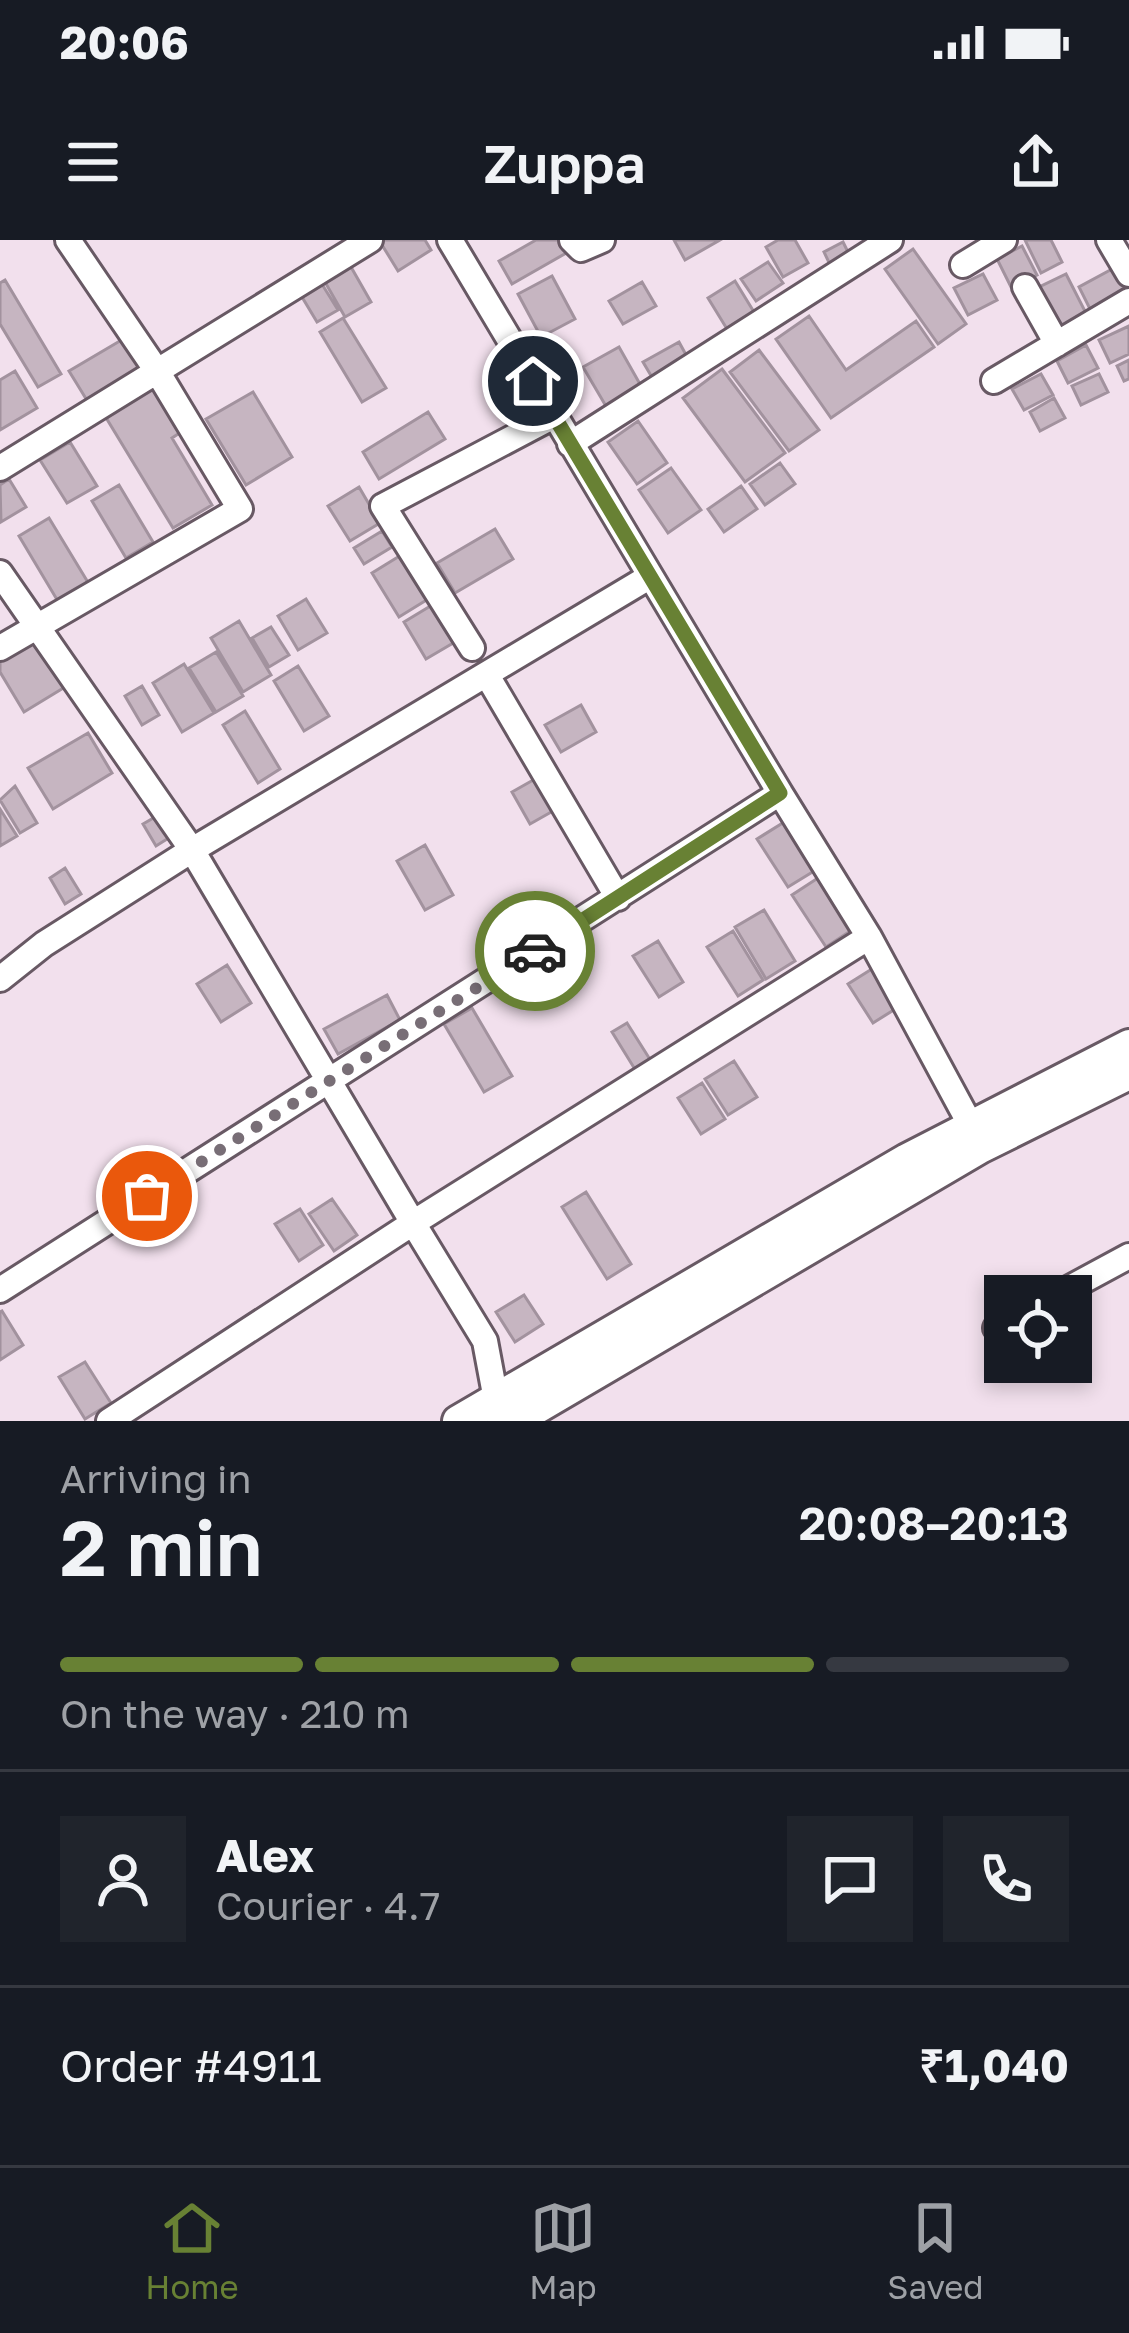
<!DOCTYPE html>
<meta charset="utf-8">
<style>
:root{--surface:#171b24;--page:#20242c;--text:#f1f3f6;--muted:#9ea1a6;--line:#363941;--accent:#688134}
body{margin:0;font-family:"Golos Text",sans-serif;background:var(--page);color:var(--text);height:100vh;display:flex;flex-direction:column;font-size:45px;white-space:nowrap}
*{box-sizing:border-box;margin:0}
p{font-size:39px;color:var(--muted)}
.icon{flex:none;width:66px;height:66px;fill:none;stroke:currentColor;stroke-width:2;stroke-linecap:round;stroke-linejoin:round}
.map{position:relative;height:1181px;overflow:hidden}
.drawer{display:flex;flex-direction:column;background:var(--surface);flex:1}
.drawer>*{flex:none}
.controls{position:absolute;left:984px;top:1035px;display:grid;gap:24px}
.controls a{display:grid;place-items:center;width:108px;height:108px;border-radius:0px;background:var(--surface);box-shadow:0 6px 18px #0003;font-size:60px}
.pin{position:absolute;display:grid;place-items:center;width:102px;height:102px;color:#fff;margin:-51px;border:6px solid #fff;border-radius:50%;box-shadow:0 3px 12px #0007}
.courier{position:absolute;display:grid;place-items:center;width:120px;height:120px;margin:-60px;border:9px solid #688134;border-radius:50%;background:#fff;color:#222;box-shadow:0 3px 15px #0007}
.headline em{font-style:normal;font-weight:600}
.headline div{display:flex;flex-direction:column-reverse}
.headline{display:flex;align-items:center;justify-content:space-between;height:204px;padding:0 60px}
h1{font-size:78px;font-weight:600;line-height:90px}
.bar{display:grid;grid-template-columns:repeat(4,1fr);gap:18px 12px;align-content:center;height:144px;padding:0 60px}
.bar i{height:15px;border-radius:9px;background:var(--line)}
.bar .on{background:var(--accent)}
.bar p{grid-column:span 4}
.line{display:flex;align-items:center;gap:30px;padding:0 60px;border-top:3px solid var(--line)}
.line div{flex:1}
.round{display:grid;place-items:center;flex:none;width:126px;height:126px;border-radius:0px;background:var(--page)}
.status{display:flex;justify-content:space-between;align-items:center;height:84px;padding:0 60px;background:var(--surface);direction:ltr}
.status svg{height:33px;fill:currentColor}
header{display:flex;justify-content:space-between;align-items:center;height:156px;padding:0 60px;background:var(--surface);font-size:54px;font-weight:600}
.tab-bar{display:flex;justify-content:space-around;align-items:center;height:168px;border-top:3px solid var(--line);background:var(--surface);font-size:33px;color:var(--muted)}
.tab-bar a{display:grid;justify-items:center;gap:6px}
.tab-bar .on{color:var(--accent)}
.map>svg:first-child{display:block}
.building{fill:#c6b5c1;stroke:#a2929e;stroke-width:3}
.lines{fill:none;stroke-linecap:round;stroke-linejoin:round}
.minor-casing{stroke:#685964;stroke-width:30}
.tertiary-casing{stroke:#685964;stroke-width:36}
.minor{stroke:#fff;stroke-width:24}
.tertiary{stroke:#fff;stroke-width:30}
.done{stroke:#786e76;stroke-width:12;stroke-dasharray:0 21.6}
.route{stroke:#688134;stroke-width:15}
</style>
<div class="status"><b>20:06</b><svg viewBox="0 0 49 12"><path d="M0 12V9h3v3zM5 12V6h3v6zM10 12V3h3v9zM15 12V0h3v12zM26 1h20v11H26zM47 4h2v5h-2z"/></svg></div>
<header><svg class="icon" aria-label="menu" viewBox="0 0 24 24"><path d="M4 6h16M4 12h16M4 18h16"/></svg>Zuppa<svg class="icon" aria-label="share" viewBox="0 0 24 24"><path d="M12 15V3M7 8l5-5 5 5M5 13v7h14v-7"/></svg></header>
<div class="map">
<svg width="1129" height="1181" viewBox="0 0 1129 1181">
<rect width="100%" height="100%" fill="#f2e0ed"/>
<!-- building -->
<path class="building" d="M379,0h46l6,10 -33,21z
M536,0h26l6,12 -56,32 -13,-23z
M674,0h46l-35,20z
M778,0h17l13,23 -25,14 -17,-30z
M1025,0h26l11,22 -21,11z
M843,2l10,20 -20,9 -9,-19z
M1022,6l15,29 -26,12 -14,-28z
M913,9l53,75 -28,20 -53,-75z
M347,20l24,42 -26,15 -24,-42z
M768,22l15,21 -27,18 -15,-22z
M1114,28l12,22 -36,19 -11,-22z
M983,34l14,26 -29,15 -14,-27z
M1066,34l23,45 -33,17 -23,-46z
M552,36l23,43 -34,18 -23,-43z
M5,40l56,94 -23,13 -38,-63v-41z
M320,41l18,29 -21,12 -18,-30z
M735,41l19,31 -27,17 -19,-31z
M642,42l14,24 -33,18 -14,-23z
M809,76l37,54 70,-49 18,26 -103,71 -55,-79z
M343,78l43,70 -24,14 -42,-70z
M1129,86v28l-19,9 -11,-23z
M130,95l18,31 -60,36 -19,-31z
M679,102l12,22 -35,20 -13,-22z
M1086,105l12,23 -30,15 -11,-22z
M619,107l26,46 -35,20 -27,-46z
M759,110l60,80 -30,21 -59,-79z
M1129,120v19l-5,2 -7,-15z
M722,129l63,84 -40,29 -62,-84z
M15,131l22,37 -37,22v-50z
M1041,134l12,21 -29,15 -12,-21z
M1099,134l9,18 -27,13 -9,-19z
M157,145l27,45 -12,8 40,67 -39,23 -68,-112z
M253,152l39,65 -46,28 -40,-66z
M1054,158l11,20 -25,13 -10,-19z
M428,172l17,27 -66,40 -16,-27z
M638,181l29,42 -30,21 -29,-42z
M70,202l27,44 -30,17 -27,-43z
M780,223l15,21 -30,21 -15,-21z
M671,228l30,42 -33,23 -29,-43z
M9,239l17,28 -25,15 -1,-37z
M119,245l34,57 -27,16 -34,-57z
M741,246l16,23 -33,23 -16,-23z
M359,247l21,36 -30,18 -22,-35z
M49,278l40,66 -30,19 -40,-67z
M495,289l18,30 -58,34 -18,-30z
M382,291l10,16 -28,17 -10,-16z
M406,312l27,44 -34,21 -27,-44z
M306,359l21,34 -29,17 -20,-34z
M437,362l23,37 -34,20 -22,-37z
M239,381l32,54 -28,17 -32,-54z
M271,387l18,28 -20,12 -17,-29z
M35,397l30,50 -41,25 -24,-40v-14z
M216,412l27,44 -27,16 -27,-44z
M184,424l30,49 -32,19 -29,-49z
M298,426l31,50 -25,15 -30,-50z
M142,446l17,29 -17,10 -17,-29z
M581,465l15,27 -35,20 -16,-27z
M245,471l35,58 -22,14 -35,-58z
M88,493l24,40 -59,36 -25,-41z
M535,539l18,32 -23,13 -18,-32z
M15,546l22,37 -17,10 -20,-33z
M0,569l17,27 -17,10z
M162,573l13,21 -19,12 -13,-22z
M789,579l30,49 -31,19 -31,-48z
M425,605l28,50 -28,15 -28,-49z
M65,628l16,26 -16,10 -15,-26z
M824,634l34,52 -32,21 -34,-52z
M764,670l31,51 -29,18 -31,-52z
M733,691l30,49 -25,16 -31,-49z
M658,701l25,41 -24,15 -26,-41z
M227,725l24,38 -30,19 -24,-38z
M875,727l25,39 -27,17 -25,-39z
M387,755l13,25 -62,34 -14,-25z
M472,768l40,68 -28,16 -40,-68z
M627,783l24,38 -15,10 -24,-39z
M734,821l23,36 -29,18 -23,-36z
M702,843l23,36 -24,15 -23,-36z
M586,952l45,72 -24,15 -45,-72z
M332,959l25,36 -23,16 -25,-37z
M300,969l23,36 -24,16 -24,-37z
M524,1055l19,29 -28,18 -19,-30z
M2,1071l21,34 -23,15v-48z
M85,1122l26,41 -26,16 -26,-42z"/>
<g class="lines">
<defs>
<path id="minor" d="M450,0l330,553
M572,0l9,9 21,-9
M1109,0l20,34
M963,25l41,-25
M1025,47l32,57
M994,141l135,-80
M570,204l320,-204
M0,228l370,-228
M0,333l192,277 221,373 -304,198
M0,408l240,-139 -83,-138 -89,-131
M472,408l-89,-142 171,-90
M488,437l130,221
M0,739l44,-35 148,-94 457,-273
M0,1050l780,-497 89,144 101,187
M1055,1056l74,-40
M996,1088l9,-5
M500,1181l-15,-80 -72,-118 456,-286"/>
<path id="tertiary" d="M458,1181l449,-262 222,-114
M515,1181l465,-273 149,-74"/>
</defs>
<!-- minor casing -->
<use href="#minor" class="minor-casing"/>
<!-- tertiary casing -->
<use href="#tertiary" class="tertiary-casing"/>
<!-- minor -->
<use href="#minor" class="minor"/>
<!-- tertiary -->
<use href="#tertiary" class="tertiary"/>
</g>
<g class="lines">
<!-- done -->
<path class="done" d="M147,956l388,-245"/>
<!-- route -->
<path class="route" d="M533,141l247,412 -245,158"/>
</g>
</svg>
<div class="controls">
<a><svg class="icon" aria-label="locate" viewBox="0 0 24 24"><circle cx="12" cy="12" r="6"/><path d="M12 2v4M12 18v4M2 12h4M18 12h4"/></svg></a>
</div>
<div class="pin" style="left:147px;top:956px;background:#ea580c"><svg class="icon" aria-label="bag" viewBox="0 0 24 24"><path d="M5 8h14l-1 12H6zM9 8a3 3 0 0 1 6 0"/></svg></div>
<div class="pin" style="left:533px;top:141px;background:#1f2937"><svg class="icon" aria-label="home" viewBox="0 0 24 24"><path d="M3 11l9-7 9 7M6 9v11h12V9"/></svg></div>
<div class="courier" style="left:535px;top:711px"><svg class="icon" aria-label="car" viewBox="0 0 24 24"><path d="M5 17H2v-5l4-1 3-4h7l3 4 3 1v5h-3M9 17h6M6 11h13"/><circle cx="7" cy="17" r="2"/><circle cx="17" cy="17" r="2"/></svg></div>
</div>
<section class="drawer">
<div class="headline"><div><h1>2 min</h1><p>Arriving in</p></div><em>20:08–20:13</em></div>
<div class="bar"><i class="on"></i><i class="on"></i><i class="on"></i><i></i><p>On the way · 210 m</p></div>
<div class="line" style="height:216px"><a class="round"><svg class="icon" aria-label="person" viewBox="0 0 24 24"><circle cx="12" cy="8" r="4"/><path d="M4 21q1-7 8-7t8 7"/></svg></a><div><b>Alex</b><p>Courier · 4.7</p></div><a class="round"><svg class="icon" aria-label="chat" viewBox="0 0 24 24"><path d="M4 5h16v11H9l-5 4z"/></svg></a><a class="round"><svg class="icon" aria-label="phone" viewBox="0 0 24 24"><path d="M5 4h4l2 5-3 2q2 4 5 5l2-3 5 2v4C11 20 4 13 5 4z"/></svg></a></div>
<div class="line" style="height:156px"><div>Order #4911</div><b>₹1,040</b></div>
</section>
<nav class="tab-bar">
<a class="on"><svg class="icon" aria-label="home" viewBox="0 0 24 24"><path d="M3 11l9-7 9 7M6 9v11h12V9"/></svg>Home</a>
<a><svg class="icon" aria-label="map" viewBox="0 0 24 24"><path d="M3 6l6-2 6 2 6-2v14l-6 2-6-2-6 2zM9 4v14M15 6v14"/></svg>Map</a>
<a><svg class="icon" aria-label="saved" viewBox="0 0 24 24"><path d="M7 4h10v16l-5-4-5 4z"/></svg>Saved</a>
</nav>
